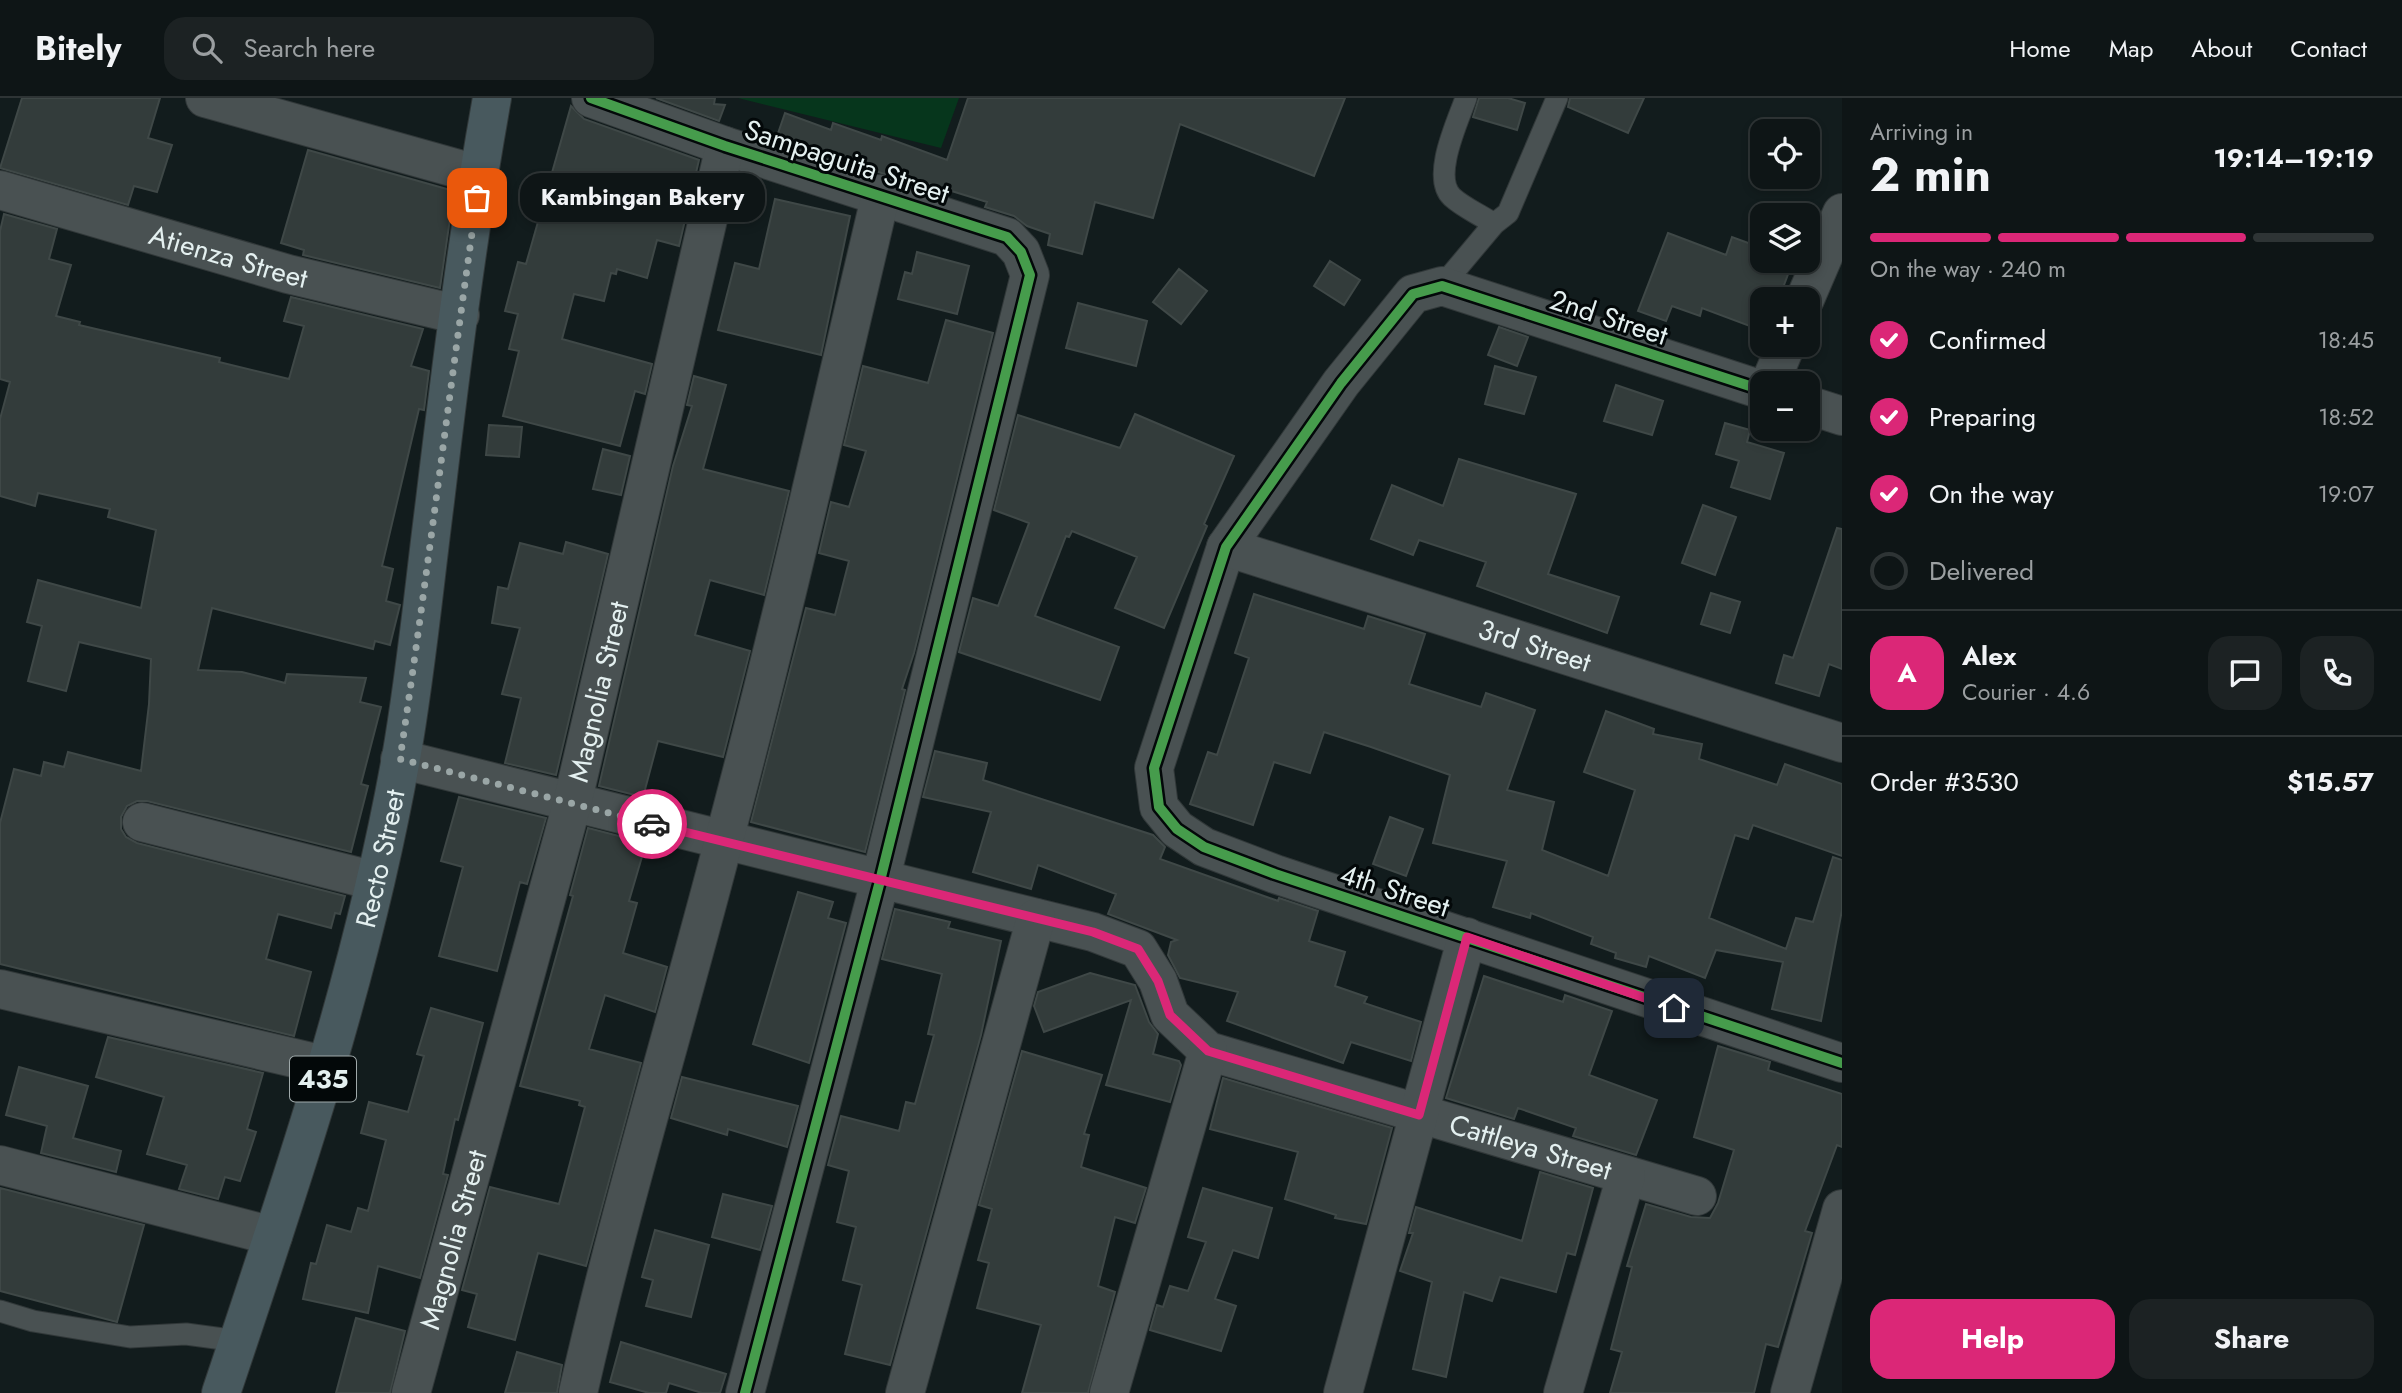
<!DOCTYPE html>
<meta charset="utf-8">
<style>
:root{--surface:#0e1516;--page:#1c2223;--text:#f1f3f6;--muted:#9b9fa1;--line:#2e3435;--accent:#db2777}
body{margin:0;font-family:Jost,sans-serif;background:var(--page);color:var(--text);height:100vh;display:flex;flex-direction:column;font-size:26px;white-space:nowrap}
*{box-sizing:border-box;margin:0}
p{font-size:23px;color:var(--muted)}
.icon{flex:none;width:38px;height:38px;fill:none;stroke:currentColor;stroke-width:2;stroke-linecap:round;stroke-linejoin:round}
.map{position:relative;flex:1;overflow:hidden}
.sheet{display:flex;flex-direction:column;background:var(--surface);width:560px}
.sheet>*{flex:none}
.tools{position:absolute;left:1750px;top:21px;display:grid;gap:14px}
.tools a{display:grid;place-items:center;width:70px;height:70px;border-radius:14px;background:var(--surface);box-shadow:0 4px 10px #0003,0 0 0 2px var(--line);font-size:35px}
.pin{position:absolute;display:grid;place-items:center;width:60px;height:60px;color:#fff;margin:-30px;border-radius:14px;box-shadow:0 4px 10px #0006}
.courier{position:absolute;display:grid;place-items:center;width:70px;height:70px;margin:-35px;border:5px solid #db2777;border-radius:50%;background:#fff;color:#222;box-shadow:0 2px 9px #0007}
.bubble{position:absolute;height:49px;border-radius:21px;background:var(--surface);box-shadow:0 4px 10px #0003,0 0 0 2px var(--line);font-size:23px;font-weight:700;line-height:49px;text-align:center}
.headline em{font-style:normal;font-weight:700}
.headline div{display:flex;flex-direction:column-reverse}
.headline{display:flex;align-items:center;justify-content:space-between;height:119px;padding:0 28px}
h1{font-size:46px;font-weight:700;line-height:52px}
.bar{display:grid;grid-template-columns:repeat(4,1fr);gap:10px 7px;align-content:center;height:84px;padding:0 28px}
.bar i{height:9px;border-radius:5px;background:var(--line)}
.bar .selected{background:var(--accent)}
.bar p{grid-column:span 4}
.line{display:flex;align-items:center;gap:18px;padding:0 28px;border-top:2px solid var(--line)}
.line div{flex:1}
.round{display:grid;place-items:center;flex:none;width:74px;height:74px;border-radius:21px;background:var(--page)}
ol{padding:0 28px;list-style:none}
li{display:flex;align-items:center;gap:21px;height:77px}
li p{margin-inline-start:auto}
li .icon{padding:7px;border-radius:50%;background:var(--accent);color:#fff;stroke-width:4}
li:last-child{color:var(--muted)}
li i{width:38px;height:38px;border:4px solid var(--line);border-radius:50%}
.action{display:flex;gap:14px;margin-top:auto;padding:14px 28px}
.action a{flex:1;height:80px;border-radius:21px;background:var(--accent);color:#fff;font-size:28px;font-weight:700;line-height:80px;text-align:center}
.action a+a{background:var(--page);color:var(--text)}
header{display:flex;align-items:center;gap:42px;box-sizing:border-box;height:98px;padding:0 35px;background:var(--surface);border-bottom:2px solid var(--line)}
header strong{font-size:33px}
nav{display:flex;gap:38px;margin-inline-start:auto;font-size:24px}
.search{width:490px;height:63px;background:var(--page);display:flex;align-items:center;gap:18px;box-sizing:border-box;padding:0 24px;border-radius:21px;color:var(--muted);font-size:26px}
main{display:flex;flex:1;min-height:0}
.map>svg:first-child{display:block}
.green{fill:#06361c}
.building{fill:#333c3b;stroke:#3f4847;stroke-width:2}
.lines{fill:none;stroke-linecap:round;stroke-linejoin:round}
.service-casing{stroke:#313839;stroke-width:23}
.minor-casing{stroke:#313839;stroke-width:40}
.primary-casing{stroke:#313839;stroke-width:40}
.service{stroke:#495152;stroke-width:21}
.minor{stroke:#495152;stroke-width:38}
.primary{stroke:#48595e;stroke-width:38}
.cycleway-casing{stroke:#030809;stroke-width:15}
.cycleway{stroke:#469c4c;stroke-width:10}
.done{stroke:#9aa6a6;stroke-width:7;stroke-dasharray:0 12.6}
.route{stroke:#db2777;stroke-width:9}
.labels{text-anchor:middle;stroke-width:6;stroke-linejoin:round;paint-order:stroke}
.shield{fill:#030809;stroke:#a0aaab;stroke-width:2}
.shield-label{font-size:26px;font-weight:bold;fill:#e4f0f0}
.street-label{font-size:28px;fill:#e4f0f0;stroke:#030809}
</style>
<header>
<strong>Bitely</strong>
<div class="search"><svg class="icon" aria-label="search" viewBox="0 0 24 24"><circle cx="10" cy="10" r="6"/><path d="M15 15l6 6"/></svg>Search here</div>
<nav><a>Home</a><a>Map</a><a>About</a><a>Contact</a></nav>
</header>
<main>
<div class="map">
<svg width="1842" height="1295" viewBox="0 0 1842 1295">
<rect width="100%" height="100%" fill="#121c1d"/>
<!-- green -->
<path class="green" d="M738,0h221l-18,50z"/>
<!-- building -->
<path class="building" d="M22,0h138l-12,40 24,7 -15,47 -23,-6 -6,19 -128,-37z
M656,0h59l-1,6 11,1 -6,16z
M968,0h377l-31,78 -134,-52 -27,94 -58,-16 -13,52 -34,-9 2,-11 -23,-8 -13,-10 -29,-9 2,-5 -58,-18 -1,4 -152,-49 9,-26 46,17 2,-7 48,17 1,-4 65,24z
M1479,0h29l17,5 -8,27 -44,-13z
M1570,0h74l-16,35 -60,-26z
M571,8l13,13 115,41 -20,86 -22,-6 -10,38 -30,-9 -1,5 -5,-1 -7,28 -30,-7 -12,45 90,25 -7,30 -10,-3 -15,55 -117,-30 16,-65 -10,-2 9,-35 -13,-3 13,-49 8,2z
M308,52l146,41 -14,97 -137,-33 1,-5 -23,-7z
M775,101l75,17 -29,139 -103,-25 17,-67 24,6z
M4,116l53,15 -8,30 22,6 -15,51 24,6 -1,3 141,33 -1,4 70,17 15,-53 -20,-5 7,-24 132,32 -12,37 18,5 -5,39 -5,-1 -37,157 11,3 -7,32 14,4 -10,40 -15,-4 -2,8 -161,-41 -14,62 44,2 43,11 2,-9 79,4 -6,24 21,5 -20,77 7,2 -17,66 -204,-51h-10l-10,5 -6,11v12l5,8 11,6 208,53 -5,18 -5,-1 -4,15 -53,-14 -12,45 45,13 -17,64 -294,-72v-141l14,-54 27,7 3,-14 20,5 4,-15 73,19 8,-67 2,-45 -72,-17 -13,49 -38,-10 14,-55 -15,-4 11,-42 103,28 15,-78 -48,-13 2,-8 -72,-16 -3,13 -35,-10v-77l10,-37 -10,-3v-148z
M1668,135l58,22 6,-18 30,11v13h31l-12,32 -12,-4 -4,10h-3l-7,29 -53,-20 -2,8 -28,-10 -6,15 -28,-10z
M917,154l52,14 -12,48 -59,-15 7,-27 7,2z
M1330,163l30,19 -16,25 -30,-19z
M1179,171l28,22 -26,33 -28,-22z
M1078,205l69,18 -11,45 -70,-18z
M946,222l47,13 -79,320 -12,36 3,1 -40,162 -114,-30 55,-214 29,7 14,-54 -30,-8 12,-51 18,5 17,-56 -22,-6 19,-79 65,17z
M1499,229l29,10 -11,29 -29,-11z
M1495,268l41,11 -12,37 -39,-10z
M694,278l32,9 -23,84 86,22 -25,104 -54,-15 -15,55 55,16 -27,106 -65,-16 -15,56 -44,-11 74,-320 19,-60 -5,-1z
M1616,287l47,16 -11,34 -48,-14z
M1135,316l99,42 -30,68 3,2 -43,102 -49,-20 22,-51 -65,-26 -3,6 -3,-1 -31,80 84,31 -19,53 -141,-48 14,-54 25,8 31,-83 -35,-13 24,-95 102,33z
M1725,325l25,7 -3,12 37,11 -14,46 -39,-12 8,-26 -23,-7z
M489,327l33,2 -3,30 -33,-2z
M603,351l27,7 -9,39 -28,-6z
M1459,361l117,35 -28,80 71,23 -12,36 -130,-47 9,-24 -67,-22 -6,15 -42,-16 21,-54 51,21z
M1703,407l33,12 -21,58 -33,-12z
M1837,430l5,1v140l-13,-5 -10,32 -43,-13 8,-28 9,3z
M566,444l42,12 -52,221 -51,-12 16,-65 -19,-4 18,-66 -28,-5 6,-36 10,2 12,-46 43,11z
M1711,495l29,9 -10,31 -29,-9z
M1254,496l110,35 4,-13 57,18 -16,50 72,23 5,-14 49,17 -28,80 47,12 -12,48 66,26 27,-86 -51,-18 22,-61 48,18 -1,5 49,10 -3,15 78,26 8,-21 57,20v72l-89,-31 -5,14 -13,-4 -26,83 77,31 10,-31 17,4 20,-65 9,3v50l-21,111 -49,-12 11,-47 -67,-12 -11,28 -56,-22 -3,11 -31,-9 1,-5 -25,-9 2,-7 -62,-24 -1,5 -37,-11 14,-46 -74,-18 17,-68 -79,-28 -47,-15 -14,41 -36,-11 -21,63 -63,-21 18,-52 9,3 32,-97 -14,-5z
M935,653l52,12 -4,17 170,55 12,12 -5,12 118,42 1,-3 39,13 -9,30 36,11 -10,34 32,11 -3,6 57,19 -10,39 -60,-19 -8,21 -116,-42 11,-29 -58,-14 -12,-23 3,-13 6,-2 -69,-26 8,-20 -78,-29 -7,24 -58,-17 18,-60 -68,-15z
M459,699l87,21 -19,66 -7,-2 -23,89 -58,-15 24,-89 -22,-6z
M1390,719l33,12 -17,47 -33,-12z
M588,730l58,15 -17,58 8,2 -14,50 44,14 -12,45 -50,-17 -16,54 52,14 -55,203 -48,-13 -23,87 -47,-13 9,-33 -15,-4 28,-103 69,17 26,-97 -6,-2 1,-4 -60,-15 53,-190 -3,-1z
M798,794l35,10 -5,16 18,5 -37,140 -56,-19z
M895,811l55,13 -2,6 53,13 -20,94 -91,330 -45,-11 17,-69 -19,-5 13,-53 -19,-5 12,-51 -21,-6 13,-49 58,15 7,-29 9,2 19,-69 -6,-1 14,-60 -60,-15z
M1090,875l45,12 14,37 9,12 -5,20 26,7 2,4 -11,37 -64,-17 25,-85 -87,32 -10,-26 4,-14z
M1484,878l79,26 2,-7 47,16 -23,64 68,25 -21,55 -63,-19 3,-8 -58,-20 -4,11 -68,-21z
M431,910l52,15 -25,97 -3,-1 -12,55 5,1 -28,103 -42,-12 -10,47 -65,-14 8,-36 5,1 11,-39 24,7 7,-24 10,3 18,-71 -25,-7 8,-31 39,10 16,-56 -7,-2z
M108,939l155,36 -16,56 9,3 -16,49 -15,-4 -7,22 -39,-10 8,-24 -40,-11 17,-57 -68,-20z
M1718,948l52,16 -2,8 74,24v53l-5,-2 -32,86 7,2 -34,114 -12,-3 -12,49h-144l12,-41 -11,-3 21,-82 -5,-1 19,-62 45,13 19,1 8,-15 16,-53 -40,-13z
M1022,953l80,24 -18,59 5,1 -8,32 65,21 -11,35 -20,-6 -17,69 17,6 -27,101h-66l19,-68 -64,-17 12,-45 -11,-3 14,-51 -13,-4z
M19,969l69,19 -15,52 48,13 -5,21 -75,-19 6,-27 -41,-11z
M682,979l116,29 -11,41 -59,-18 -1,6 -56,-17z
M1223,980l169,50 -26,96 -31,-6 1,-3 -51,-16 13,-47 -88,-23z
M1540,1074l53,16 -18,67 -8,-2 -11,39 -56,-15 -8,24 -28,-9 -18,85 -33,-8 19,-87 -32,-11 13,-38h-4l7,-26 106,34z
M0,1090l144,37 -27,97 -117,-31z
M1203,1090l69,20 -14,50 -25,-8 -18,49 21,7 -15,45 -71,-21 7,-25 6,2 7,-21 18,5 18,-49 -18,-5z
M723,1096l49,12 -12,44 -48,-13z
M655,1132l54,15 -18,72 -45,-11 7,-26 -11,-3z
M356,1220l49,13 -15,62h-54z
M621,1244l105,32 -6,19h-18l-33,-10 -3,10h-17l-39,-11z
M517,1254l45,13 -5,28h-52z"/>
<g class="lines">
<defs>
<path id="service" d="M1466,0c-8,23 -35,79 -14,99 12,11 29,18 42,27
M1442,188l52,-62 14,-11 49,-115
M0,1213l33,10 97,16 56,-3 52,7"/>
<g id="minor">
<path d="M205,0l275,77"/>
<path d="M591,0l134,48 282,91 14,15 9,23 -150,606 -135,512"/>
<path id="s1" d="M0,92l288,84 172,41"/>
<path d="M1805,201l37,-86"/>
<path d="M1770,285l16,-38"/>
<path d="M1762,292l-320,-104 -29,8 -72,89 -115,164 -72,221 5,39 18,22 27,18 71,27 567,189"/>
<path d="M1808,307l34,11"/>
<path id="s2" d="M1226,449l616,196"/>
<path id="s3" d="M400,661l693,173 45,17 20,32 12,34 38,36 489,145"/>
<path d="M142,724l233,59"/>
<path d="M0,891l328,77"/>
<path d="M0,1067l273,71"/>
<path id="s4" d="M411,1295l161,-589 153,-658"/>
<path d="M578,1295c42,-186 98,-368 146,-553 57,-214 106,-430 157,-646"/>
<path d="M905,1295l131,-475"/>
<path d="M1109,1295l99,-342"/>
<path d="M1343,1295l124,-456"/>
<path d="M1563,1295l63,-217"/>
<path d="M1790,1295l52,-184"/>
</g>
<g id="primary">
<path id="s5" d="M221,1295c70,-209 141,-417 180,-635 15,-85 23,-171 34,-257 16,-134 33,-270 57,-403"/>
</g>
</defs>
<!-- service casing -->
<use href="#service" class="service-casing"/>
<!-- minor casing -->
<use href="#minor" class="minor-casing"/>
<!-- primary casing -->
<use href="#primary" class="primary-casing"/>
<!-- service -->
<use href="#service" class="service"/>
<!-- minor -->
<use href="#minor" class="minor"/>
<!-- primary -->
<use href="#primary" class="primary"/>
<defs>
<path id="cycleway" d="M591,0l134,48 282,91 14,15 9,23 -150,606 -135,512
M1762,292l-320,-104 -29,8 -72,89 -115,164 -72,221 5,39 18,22 27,18 71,27 567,189"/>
</defs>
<!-- cycleway casing -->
<use href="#cycleway" class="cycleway-casing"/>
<!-- cycleway -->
<use href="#cycleway" class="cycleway"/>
</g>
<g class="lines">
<!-- done -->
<path class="done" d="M477,100c-27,187 -49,374 -77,561l252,65"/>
<!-- route -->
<path class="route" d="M652,726l441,108 45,17 20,32 12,34 38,36 211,64 48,-178 207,71"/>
</g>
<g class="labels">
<!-- shield labels -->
<rect class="shield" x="290" y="958.5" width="66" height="45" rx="5"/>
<g class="shield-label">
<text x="323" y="990">435</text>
</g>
<!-- street labels -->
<g class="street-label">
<text transform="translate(847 63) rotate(18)" y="10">Sampaguita Street</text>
<text dy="10" stroke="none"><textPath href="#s1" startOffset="238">Atienza Street</textPath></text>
<text transform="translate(1609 219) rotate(18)" y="10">2nd Street</text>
<text dy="10" stroke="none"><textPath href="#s2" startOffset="324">3rd Street</textPath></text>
<text dy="10" stroke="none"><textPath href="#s4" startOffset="726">Magnolia Street</textPath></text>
<text dy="10" stroke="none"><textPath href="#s5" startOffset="558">Recto Street</textPath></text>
<text transform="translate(1395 792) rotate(18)" y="10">4th Street</text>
<text dy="10" stroke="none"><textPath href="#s3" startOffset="1225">Cattleya Street</textPath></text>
<text dy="10" stroke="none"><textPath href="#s4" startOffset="159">Magnolia Street</textPath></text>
</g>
</g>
</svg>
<div class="tools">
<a><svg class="icon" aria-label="locate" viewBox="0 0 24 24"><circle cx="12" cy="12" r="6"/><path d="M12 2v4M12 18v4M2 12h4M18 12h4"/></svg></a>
<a><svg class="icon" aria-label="layers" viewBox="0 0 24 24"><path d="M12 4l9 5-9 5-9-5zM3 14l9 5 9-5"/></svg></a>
<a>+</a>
<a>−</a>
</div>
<div class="pin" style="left:477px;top:100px;background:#ea580c"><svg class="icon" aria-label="bag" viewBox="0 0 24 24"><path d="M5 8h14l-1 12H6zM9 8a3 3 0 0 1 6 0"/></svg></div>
<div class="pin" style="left:1674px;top:910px;background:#1f2937"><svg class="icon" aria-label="home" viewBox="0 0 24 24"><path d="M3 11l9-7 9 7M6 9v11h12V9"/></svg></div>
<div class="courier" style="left:652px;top:726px"><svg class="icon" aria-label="car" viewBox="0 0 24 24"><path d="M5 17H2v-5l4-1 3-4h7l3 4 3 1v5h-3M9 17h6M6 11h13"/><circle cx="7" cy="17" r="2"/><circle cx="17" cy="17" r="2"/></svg></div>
<div class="bubble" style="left:520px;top:75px;width:245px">Kambingan Bakery</div>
</div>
<section class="sheet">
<div class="headline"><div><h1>2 min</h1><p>Arriving in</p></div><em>19:14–19:19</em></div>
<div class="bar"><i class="selected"></i><i class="selected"></i><i class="selected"></i><i></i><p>On the way · 240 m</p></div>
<ol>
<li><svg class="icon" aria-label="check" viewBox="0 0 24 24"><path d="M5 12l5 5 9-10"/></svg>Confirmed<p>18:45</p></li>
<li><svg class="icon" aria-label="check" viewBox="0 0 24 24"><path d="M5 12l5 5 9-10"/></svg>Preparing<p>18:52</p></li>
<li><svg class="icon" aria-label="check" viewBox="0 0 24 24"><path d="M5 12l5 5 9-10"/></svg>On the way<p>19:07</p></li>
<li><i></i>Delivered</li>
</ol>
<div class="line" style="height:126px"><b class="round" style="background:var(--accent);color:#fff">A</b><div><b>Alex</b><p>Courier · 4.6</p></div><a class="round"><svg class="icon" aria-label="chat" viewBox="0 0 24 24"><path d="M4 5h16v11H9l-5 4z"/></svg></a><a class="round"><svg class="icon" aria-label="phone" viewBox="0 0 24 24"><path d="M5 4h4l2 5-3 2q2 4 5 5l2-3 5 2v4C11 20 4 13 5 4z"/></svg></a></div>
<div class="line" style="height:91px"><div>Order #3530</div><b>$15.57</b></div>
<div class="action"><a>Help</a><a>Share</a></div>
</section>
</main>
